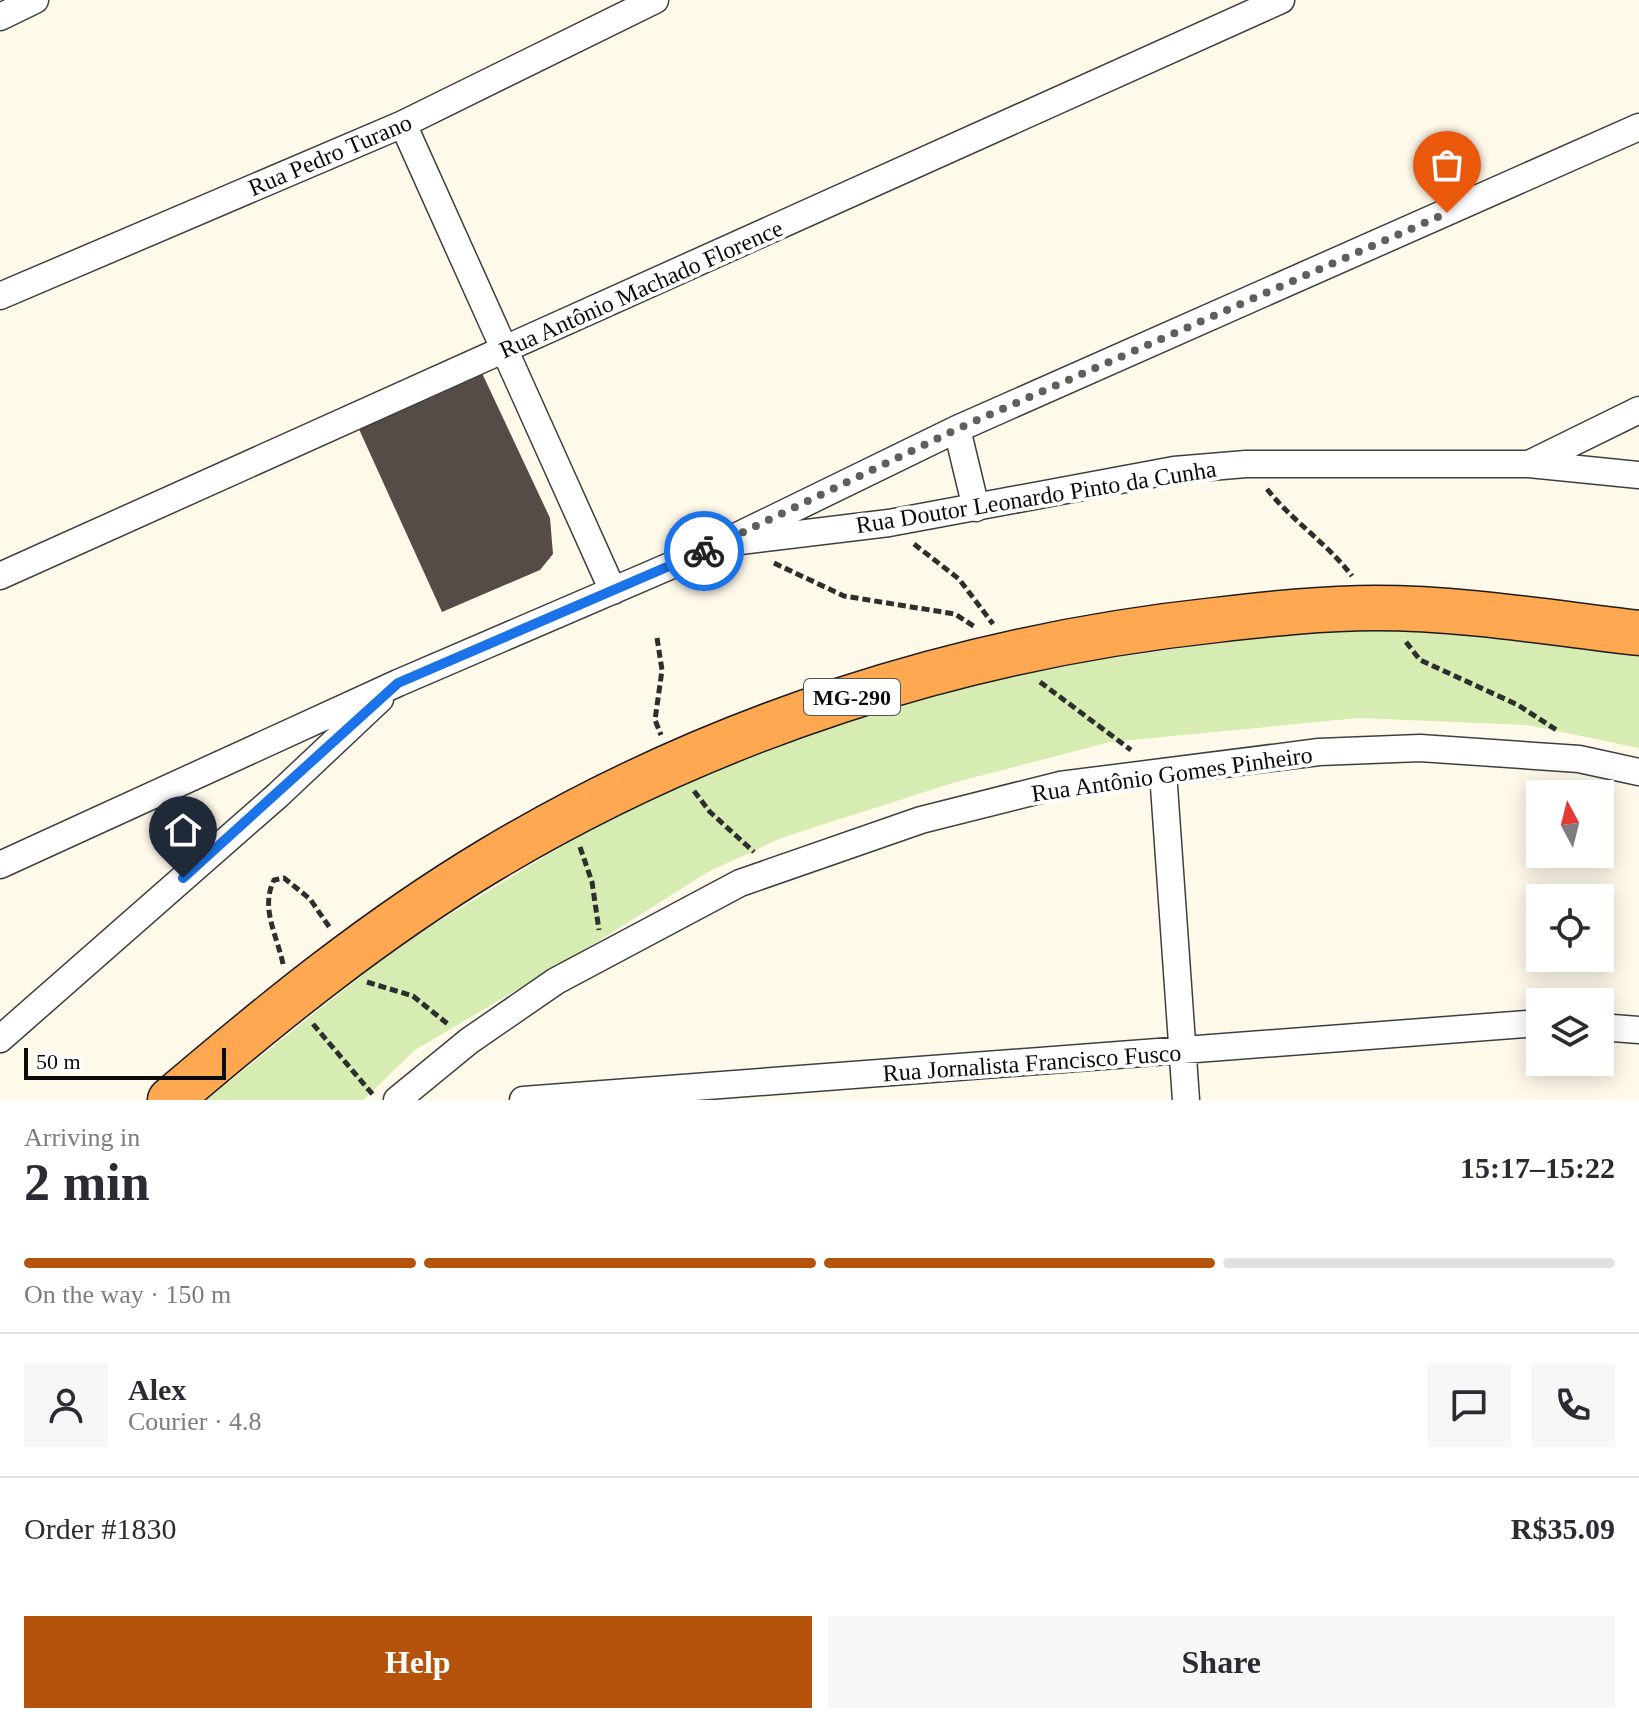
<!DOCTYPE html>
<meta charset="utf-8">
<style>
:root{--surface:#fff;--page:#f7f7f7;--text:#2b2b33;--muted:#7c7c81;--line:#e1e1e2;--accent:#b45309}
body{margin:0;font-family:Georgia,serif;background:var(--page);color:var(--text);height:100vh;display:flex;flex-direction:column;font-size:30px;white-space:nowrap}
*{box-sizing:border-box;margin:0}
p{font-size:26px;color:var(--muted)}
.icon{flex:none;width:44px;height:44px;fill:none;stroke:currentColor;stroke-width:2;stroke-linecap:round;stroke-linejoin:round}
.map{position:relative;height:1100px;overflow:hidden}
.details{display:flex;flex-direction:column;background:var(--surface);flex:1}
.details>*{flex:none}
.needle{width:52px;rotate:353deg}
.fabs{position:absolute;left:1526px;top:780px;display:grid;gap:16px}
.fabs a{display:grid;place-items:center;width:88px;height:88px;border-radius:0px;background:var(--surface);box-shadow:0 4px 20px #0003;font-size:40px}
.scale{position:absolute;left:24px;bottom:20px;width:202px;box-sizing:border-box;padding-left:8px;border:4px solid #0c0c0c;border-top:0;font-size:22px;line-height:28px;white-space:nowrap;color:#0c0c0c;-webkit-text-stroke:6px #fff;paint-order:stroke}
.pin{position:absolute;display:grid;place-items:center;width:68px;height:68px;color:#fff;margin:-82px -34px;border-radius:50% 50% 50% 0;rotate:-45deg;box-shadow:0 0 8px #0007}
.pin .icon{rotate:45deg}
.courier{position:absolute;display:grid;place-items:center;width:80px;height:80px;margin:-40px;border:6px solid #1a73e8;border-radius:50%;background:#fff;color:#222;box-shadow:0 2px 10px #0007}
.headline em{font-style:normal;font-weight:800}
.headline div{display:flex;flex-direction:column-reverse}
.headline{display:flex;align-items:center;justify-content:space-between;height:136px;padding:0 24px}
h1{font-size:52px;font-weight:800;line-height:60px}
.bar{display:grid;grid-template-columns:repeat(4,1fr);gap:12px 8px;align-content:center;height:96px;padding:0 24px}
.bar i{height:10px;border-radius:6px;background:var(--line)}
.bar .on{background:var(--accent)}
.bar p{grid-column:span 4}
.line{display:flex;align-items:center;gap:20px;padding:0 24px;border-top:2px solid var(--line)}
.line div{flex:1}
.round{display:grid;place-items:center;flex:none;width:84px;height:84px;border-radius:0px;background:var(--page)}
.primary-button{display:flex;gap:16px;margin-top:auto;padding:16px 24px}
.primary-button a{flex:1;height:92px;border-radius:0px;background:var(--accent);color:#fff;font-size:32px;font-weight:800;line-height:92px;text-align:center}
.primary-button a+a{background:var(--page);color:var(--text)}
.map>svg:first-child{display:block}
.green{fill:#d6ecb2}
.building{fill:#554b47}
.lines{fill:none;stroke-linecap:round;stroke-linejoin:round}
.minor-casing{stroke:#3f3f3f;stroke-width:29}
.trunk-casing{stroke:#1d1d1d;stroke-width:47}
.path{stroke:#2e2e2e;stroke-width:5;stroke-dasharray:8 4;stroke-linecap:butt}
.minor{stroke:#fff;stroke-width:26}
.trunk{stroke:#fea852;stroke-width:44}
.done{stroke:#615f5a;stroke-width:8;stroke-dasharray:0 14.4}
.route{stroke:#1a73e8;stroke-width:10}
.labels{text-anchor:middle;stroke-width:8;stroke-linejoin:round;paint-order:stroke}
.shield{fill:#fff;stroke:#555;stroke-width:2}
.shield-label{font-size:22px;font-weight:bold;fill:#0c0c0c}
.street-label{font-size:24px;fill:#0c0c0c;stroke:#fff}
</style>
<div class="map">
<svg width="1639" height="1100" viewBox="0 0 1639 1100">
<rect width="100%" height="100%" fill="#fff9ea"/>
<!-- green -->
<path class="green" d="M1426,628l213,22v98l-111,-23 -169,-7 -249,24 -154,40 -175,56 -73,34 -124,78 -169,100 -52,50h-157l194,-155 239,-146 124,-51 207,-62 125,-26 227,-31z"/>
<!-- building -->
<path class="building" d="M481,371l69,147 3,36 -13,16 -98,42 -84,-185z"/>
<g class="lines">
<defs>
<path id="minor" d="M0,17l35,-17
M403,124l210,467
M0,296l403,-172 252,-124
M957,429l19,79
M1531,463l108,-53
M740,541l149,-18 285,-53 72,-6h283l110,11
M0,576l1281,-576
M1163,772l23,328
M0,865l398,-182 323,-139 236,-115 682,-302
M1600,1027l39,3
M0,1039l278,-244 102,-96
M397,1100l72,-59 87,-60 184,-98 181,-63 139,-35 259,-33 101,-4 159,11 60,13
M523,1100l1017,-77"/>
<path id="trunk" d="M170,1100c102,-87 205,-171 320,-240 220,-132 471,-213 726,-240 53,-6 106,-12 160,-12 87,0 176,15 263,25"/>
</defs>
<!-- minor casing -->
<use href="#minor" class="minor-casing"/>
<!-- trunk casing -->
<use href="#trunk" class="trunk-casing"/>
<!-- path -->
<path class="path" d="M1267,489c25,32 60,54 85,87
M914,544l45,35 34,45
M774,563l70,33 111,18 20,13
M657,638l5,32 -7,50 6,15
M1406,642l14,18 98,45 40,26
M1040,682l91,68
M694,791l16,21 44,40
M580,847l12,35 7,48
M283,964c-6,-29 -23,-56 -9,-84l10,-2 26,21 20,29
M367,982l46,14 36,29
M313,1024l61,72"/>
<!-- minor -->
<use href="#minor" class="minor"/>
<!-- trunk -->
<use href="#trunk" class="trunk"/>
</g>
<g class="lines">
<!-- done -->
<path class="done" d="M704,551l253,-122 490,-216"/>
<!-- route -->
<path class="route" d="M183,878l215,-195 306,-132"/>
</g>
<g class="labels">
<!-- shield labels -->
<rect class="shield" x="804" y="679" width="96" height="36" rx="6"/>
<g class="shield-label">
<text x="852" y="705">MG-290</text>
</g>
<!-- street labels -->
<g class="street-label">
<text transform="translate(330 155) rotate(-23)" y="8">Rua Pedro Turano</text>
<text transform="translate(641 289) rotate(-24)" y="8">Rua Antônio Machado Florence</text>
<text transform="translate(1036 497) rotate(-9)" y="8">Rua Doutor Leonardo Pinto da Cunha</text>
<text transform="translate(1172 774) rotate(-8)" y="8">Rua Antônio Gomes Pinheiro</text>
<text transform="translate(1032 1063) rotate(-4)" y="8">Rua Jornalista Francisco Fusco</text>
</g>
</g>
</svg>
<div class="fabs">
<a><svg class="needle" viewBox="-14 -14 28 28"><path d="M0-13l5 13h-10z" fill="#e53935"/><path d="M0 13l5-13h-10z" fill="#7c7c81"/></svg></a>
<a><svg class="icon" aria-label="locate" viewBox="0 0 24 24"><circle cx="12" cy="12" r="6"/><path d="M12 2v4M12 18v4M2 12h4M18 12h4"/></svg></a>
<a><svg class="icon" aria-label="layers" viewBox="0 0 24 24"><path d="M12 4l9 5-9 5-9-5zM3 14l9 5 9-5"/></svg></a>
</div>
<div class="scale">50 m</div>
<div class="pin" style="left:1447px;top:213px;background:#ea580c"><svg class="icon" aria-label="bag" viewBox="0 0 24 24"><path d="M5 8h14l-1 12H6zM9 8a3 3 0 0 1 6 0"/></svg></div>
<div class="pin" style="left:183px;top:878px;background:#1f2937"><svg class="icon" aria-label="home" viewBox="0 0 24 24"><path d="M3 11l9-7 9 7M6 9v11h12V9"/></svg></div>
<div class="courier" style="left:704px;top:551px"><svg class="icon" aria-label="bike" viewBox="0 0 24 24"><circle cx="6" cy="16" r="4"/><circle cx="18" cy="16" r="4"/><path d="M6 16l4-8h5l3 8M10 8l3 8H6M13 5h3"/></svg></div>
</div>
<section class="details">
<div class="headline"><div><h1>2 min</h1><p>Arriving in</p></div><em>15:17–15:22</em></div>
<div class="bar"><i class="on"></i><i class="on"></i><i class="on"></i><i></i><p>On the way · 150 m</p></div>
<div class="line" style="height:144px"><a class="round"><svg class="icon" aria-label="person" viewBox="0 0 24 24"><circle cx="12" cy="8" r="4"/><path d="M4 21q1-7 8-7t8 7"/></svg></a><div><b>Alex</b><p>Courier · 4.8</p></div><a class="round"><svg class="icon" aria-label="chat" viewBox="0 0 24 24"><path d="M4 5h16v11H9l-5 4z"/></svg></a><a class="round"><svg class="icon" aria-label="phone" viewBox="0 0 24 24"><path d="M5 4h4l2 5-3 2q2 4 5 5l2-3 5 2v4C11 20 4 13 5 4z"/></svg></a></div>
<div class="line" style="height:104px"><div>Order #1830</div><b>R$35.09</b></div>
<div class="primary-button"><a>Help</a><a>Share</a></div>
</section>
